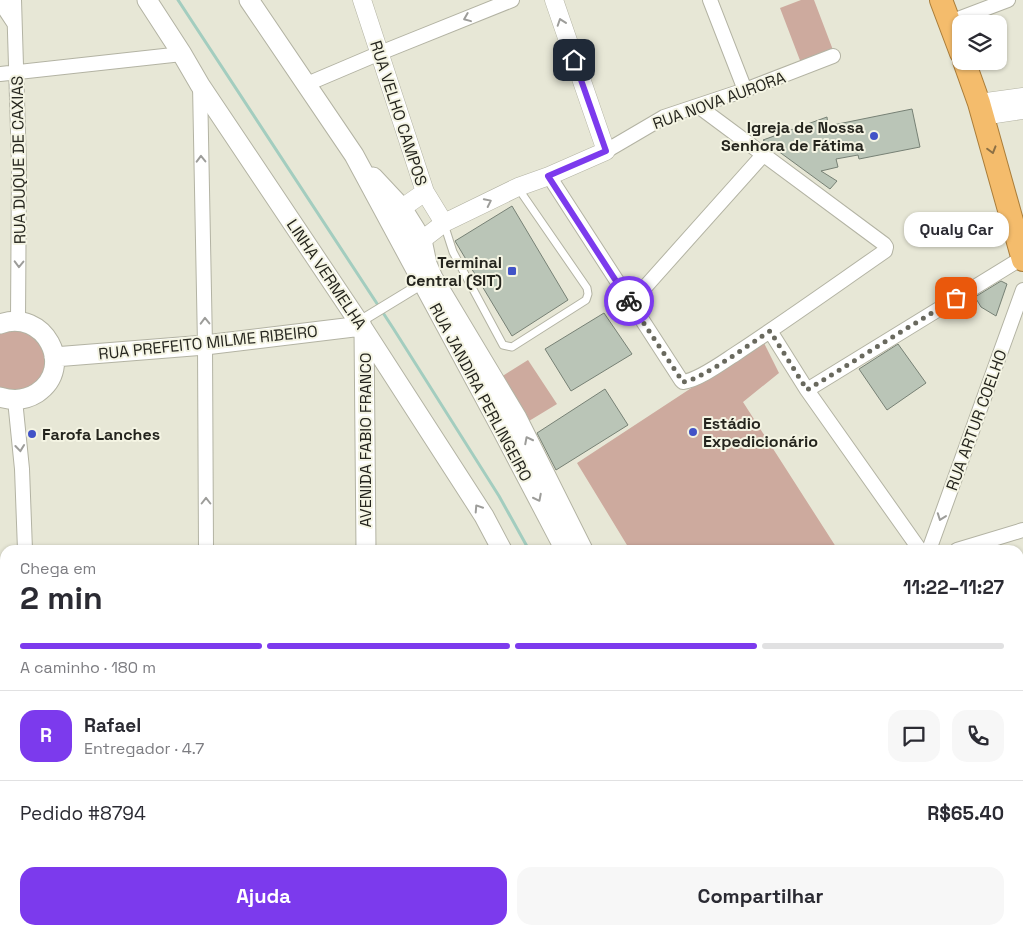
<!DOCTYPE html>
<html lang="pt">
<meta charset="utf-8">
<style>
:root{--surface:#fff;--page:#f7f7f7;--text:#2b2b33;--muted:#7c7c81;--line:#e1e1e2;--accent:#7c3aed}
body{margin:0;font-family:"Space Grotesk",sans-serif;background:var(--page);color:var(--text);height:100vh;display:flex;flex-direction:column;font-size:19px;white-space:nowrap}
*{box-sizing:border-box;margin:0}
p{font-size:16px;color:var(--muted)}
.icon{flex:none;width:28px;height:28px;fill:none;stroke:currentColor;stroke-width:2;stroke-linecap:round;stroke-linejoin:round}
.map{position:relative;flex:1;overflow:hidden}
.drawer{position:absolute;left:0px;top:545px;width:1024px;height:390px;display:flex;flex-direction:column;background:var(--surface);border-radius:15px 15px 0 0;box-shadow:0 1px 4px #0004}
.drawer>*{flex:none}
.buttons{position:absolute;left:952px;top:15px;display:grid;gap:10px}
.buttons a{display:grid;place-items:center;width:55px;height:55px;border-radius:10px;background:var(--surface);box-shadow:0 1px 4px #0004;font-size:25px}
.pin{position:absolute;display:grid;place-items:center;width:42px;height:42px;color:#fff;margin:-21px;border-radius:10px;box-shadow:0 2px 8px #0006}
.courier{position:absolute;display:grid;place-items:center;width:50px;height:50px;margin:-25px;border:4px solid #7c3aed;border-radius:50%;background:#fff;color:#222;box-shadow:0 1px 6px #0007}
.bubble{position:absolute;height:35px;border-radius:15px;background:var(--surface);box-shadow:0 1px 4px #0004;font-size:16px;font-weight:600;line-height:35px;text-align:center}
.overview em{font-style:normal;font-weight:600}
.overview div{display:flex;flex-direction:column-reverse}
.overview{display:flex;align-items:center;justify-content:space-between;height:85px;padding:0 20px}
h1{font-size:32px;font-weight:600;line-height:38px}
.bar{display:grid;grid-template-columns:repeat(4,1fr);gap:8px 5px;align-content:center;height:60px;padding:0 20px}
.bar i{height:6px;border-radius:4px;background:var(--line)}
.bar .selected{background:var(--accent)}
.bar p{grid-column:span 4}
.line{display:flex;align-items:center;gap:12px;padding:0 20px;border-top:1px solid var(--line)}
.line div{flex:1}
.round{display:grid;place-items:center;flex:none;width:52px;height:52px;border-radius:15px;background:var(--page)}
.button{display:flex;gap:10px;margin-top:auto;padding:10px 20px}
.button a{flex:1;height:58px;border-radius:15px;background:var(--accent);color:#fff;font-size:20px;font-weight:600;line-height:58px;text-align:center}
.button a+a{background:var(--page);color:var(--text)}
.map>svg:first-child{display:block}
.green{fill:#cdaa9e}
.lines{fill:none;stroke-linecap:round;stroke-linejoin:round}
.stream{stroke:#a3cdbf;stroke-width:3}
.building{fill:#bac5b7;stroke:#778175}
.service-casing{stroke:#b3b3a3;stroke-width:9}
.pedestrian-casing{stroke:#b3b3a3;stroke-width:12}
.minor-casing{stroke:#b3b3a3;stroke-width:16}
.tertiary-casing{stroke:#b3b3a3;stroke-width:19}
.secondary-casing{stroke:#b3b3a3;stroke-width:21}
.trunk-casing{stroke:#aa7d39;stroke-width:24}
.service{stroke:#fff;stroke-width:7}
.pedestrian{stroke:#fff;stroke-width:10}
.minor{stroke:#fff;stroke-width:14}
.tertiary{stroke:#fff;stroke-width:18}
.secondary{stroke:#fff;stroke-width:19}
.trunk{stroke:#f4bc6c;stroke-width:22}
.oneway{stroke:#9d9d9a}
.oneway2{stroke:#8c7045}
.done{stroke:#69695e;stroke-width:5;stroke-dasharray:0 9}
.route{stroke:#7c3aed;stroke-width:6}
.poi-dot{fill:#4253c7;stroke:#f4f4e3;stroke-width:2}
.labels{text-anchor:middle;stroke-width:4;stroke-linejoin:round;paint-order:stroke}
.street-label{font-size:16px;fill:#25251e;stroke:#f4f4e3}
.poi-label{font-size:16px;font-weight:bold;fill:#25251e;stroke:#f4f4e3;text-anchor:end}
</style>
<div class="map">
<svg width="1023" height="935" viewBox="0 0 1023 935">
<rect width="100%" height="100%" fill="#e7e7d6"/>
<!-- green -->
<path class="green" d="M801,0h13l19,50 -32,13 -21,-55z
M33,329l18,36 -20,26 -31,-1v-60z
M763,341l16,32 -36,29 95,148h-208l-53,-87z
M528,360l29,44 -28,17 -28,-44z
M37,930h157v5h-160z"/>
<g class="lines">
<!-- stream -->
<path class="stream" d="M178,0l215,328 106,168 30,54"/>
</g>
<!-- building -->
<path class="building" d="M912,109l8,38 -61,12 -1,-4 -22,4 2,8 -17,4 16,10 -7,8 -67,-49 64,-23 1,9z
M512,206l56,94 -56,36 -57,-95z
M1001,281l6,3 -11,32 -15,-9 -6,-10z
M604,313l28,41 -61,37 -26,-42z
M898,344l28,39 -39,27 -28,-41z
M605,389l23,36 -72,45 -19,-37z"/>
<g class="lines">
<defs>
<path id="service" d="M444,224l9,28 50,93 9,2 74,-47 2,-6 -1,-6 -69,-100"/>
<path id="pedestrian" d="M359,322l64,-39"/>
<path id="minor" d="M14,0l5,164 -1,157
M710,0l35,90
M0,2l14,21
M950,22l58,-22
M0,74l182,-20
M307,84l73,-31 132,-53
M200,85l5,260 1,205
M606,151l58,-34 81,-27 88,-34
M549,176l132,204 2,2c16,-2 40,-20 54,-29 50,-33 99,-68 148,-102l1,-4 -2,-3 -186,-138
M630,304l133,-149
M770,331l37,59 113,160
M807,390l215,-132
M15,400l7,69 3,81
M929,550l94,-260
M957,550l66,-20
M0,633l5,-1
M1019,665l4,-2
M0,773h5
M1019,791l4,-2
M1019,901l4,-2
M1019,926l3,9
M29,930v5
M914,935l15,-5"/>
<path id="tertiary" d="M362,0l63,192 19,31
M979,103l44,-6
M982,116l41,-6
M393,220l9,-12 23,-16
M410,245l12,-5 22,-17 74,-36 31,-11 57,-25 -52,-151
M0,908h5
M0,929h5
M198,930l1,5
M224,930v5"/>
<path id="secondary" d="M147,0l35,54 18,31 164,245 120,186 18,34
M249,0l105,155 146,271 65,124
M373,177l29,31 20,32 5,24 6,14 84,140 66,132
M0,324c44,-16 76,43 37,69 -11,7 -24,8 -37,4
M364,330l2,220
M54,357l151,-12 157,-19
M374,930v5
M598,930l1,5
M816,930l3,5"/>
<path id="trunk" d="M941,0l20,53
M964,61l15,42 44,157"/>
</defs>
<!-- service casing -->
<use href="#service" class="service-casing"/>
<!-- pedestrian casing -->
<use href="#pedestrian" class="pedestrian-casing"/>
<!-- minor casing -->
<use href="#minor" class="minor-casing"/>
<!-- tertiary casing -->
<use href="#tertiary" class="tertiary-casing"/>
<!-- secondary casing -->
<use href="#secondary" class="secondary-casing"/>
<!-- trunk casing -->
<use href="#trunk" class="trunk-casing"/>
<!-- service -->
<use href="#service" class="service"/>
<!-- pedestrian -->
<use href="#pedestrian" class="pedestrian"/>
<!-- minor -->
<use href="#minor" class="minor"/>
<!-- tertiary -->
<use href="#tertiary" class="tertiary"/>
<!-- secondary -->
<use href="#secondary" class="secondary"/>
<!-- trunk -->
<use href="#trunk" class="trunk"/>
</g>
<!-- one-way arrows -->
<defs><path id="oneway-chevron" d="M-2-3.5L2.5 0L-2 3.5" fill="none" stroke-width="1.6" stroke-linecap="round" stroke-linejoin="round" transform="scale(1.25)"/></defs>
<g class="oneway">
<use href="#oneway-chevron" transform="translate(467 18) rotate(158)"/>
<use href="#oneway-chevron" transform="translate(561 22) rotate(-109)"/>
<use href="#oneway-chevron" transform="translate(201 159) rotate(-91)"/>
<use href="#oneway-chevron" transform="translate(488 202) rotate(-26)"/>
<use href="#oneway-chevron" transform="translate(19 264) rotate(91)"/>
<use href="#oneway-chevron" transform="translate(205 321) rotate(-91)"/>
<use href="#oneway-chevron" transform="translate(528 440) rotate(-117)"/>
<use href="#oneway-chevron" transform="translate(20 448) rotate(84)"/>
<use href="#oneway-chevron" transform="translate(538 498) rotate(63)"/>
<use href="#oneway-chevron" transform="translate(206 501) rotate(-90)"/>
<use href="#oneway-chevron" transform="translate(478 508) rotate(-123)"/>
<use href="#oneway-chevron" transform="translate(941 517) rotate(110)"/>
</g>
<use class="oneway2" href="#oneway-chevron" transform="translate(992 150) rotate(74)"/>
<g class="lines">
<!-- done -->
<path class="done" d="M629,301l54,81c20,-3 68,-39 87,-51l37,59 149,-92"/>
<!-- route -->
<path class="route" d="M574,60l32,91 -58,25 81,125"/>
</g>
<!-- markers -->
<g class="poi-dot">
<circle cx="874" cy="136" r="5"/>
<rect x="507" y="266" width="10" height="10" rx="2.5"/>
<circle cx="693" cy="432" r="5"/>
<circle cx="32" cy="434" r="5"/>
</g>
<g class="labels">
<!-- street labels -->
<g class="street-label">
<text transform="translate(719 100) rotate(-20)" y="6">RUA NOVA AURORA</text>
<text transform="translate(399 113) rotate(72)" y="6">RUA VELHO CAMPOS</text>
<text transform="translate(18 160) rotate(-91)" y="6">RUA DUQUE DE CAXIAS</text>
<text transform="translate(327 274) rotate(56)" y="6">LINHA VERMELHA</text>
<text transform="translate(208 342) rotate(-6)" y="6">RUA PREFEITO MILME RIBEIRO</text>
<text transform="translate(481 392) rotate(62)" y="6">RUA JANDIRA PERLINGEIRO</text>
<text transform="translate(976 420) rotate(-70)" y="6">RUA ARTUR COELHO</text>
<text transform="translate(365 440) rotate(-90)" y="6">AVENIDA FABIO FRANCO</text>
</g>
<!-- poi labels -->
<g class="poi-label">
<text x="864" y="133">Igreja de Nossa<tspan x="864" dy="18">Senhora de Fátima</tspan></text>
<text x="502" y="268">Terminal<tspan x="502" dy="18">Central (SIT)</tspan></text>
<text x="703" y="429" text-anchor="start">Estádio<tspan x="703" dy="18">Expedicionário</tspan></text>
<text x="42" y="440" text-anchor="start">Farofa Lanches</text>
</g>
</g>
</svg>
<div class="buttons">
<a><svg class="icon" aria-label="layers" viewBox="0 0 24 24"><path d="M12 4l9 5-9 5-9-5zM3 14l9 5 9-5"/></svg></a>
</div>
<div class="pin" style="left:956px;top:298px;background:#ea580c"><svg class="icon" aria-label="bag" viewBox="0 0 24 24"><path d="M5 8h14l-1 12H6zM9 8a3 3 0 0 1 6 0"/></svg></div>
<div class="pin" style="left:574px;top:60px;background:#1f2937"><svg class="icon" aria-label="home" viewBox="0 0 24 24"><path d="M3 11l9-7 9 7M6 9v11h12V9"/></svg></div>
<div class="courier" style="left:629px;top:301px"><svg class="icon" aria-label="bike" viewBox="0 0 24 24"><circle cx="6" cy="16" r="4"/><circle cx="18" cy="16" r="4"/><path d="M6 16l4-8h5l3 8M10 8l3 8H6M13 5h3"/></svg></div>
<div class="bubble" style="left:904px;top:212px;width:105px">Qualy Car</div>
<section class="drawer">
<div class="overview"><div><h1>2 min</h1><p>Chega em</p></div><em>11:22–11:27</em></div>
<div class="bar"><i class="selected"></i><i class="selected"></i><i class="selected"></i><i></i><p>A caminho · 180 m</p></div>
<div class="line" style="height:90px"><b class="round" style="background:var(--accent);color:#fff">R</b><div><b>Rafael</b><p>Entregador · 4.7</p></div><a class="round"><svg class="icon" aria-label="chat" viewBox="0 0 24 24"><path d="M4 5h16v11H9l-5 4z"/></svg></a><a class="round"><svg class="icon" aria-label="phone" viewBox="0 0 24 24"><path d="M5 4h4l2 5-3 2q2 4 5 5l2-3 5 2v4C11 20 4 13 5 4z"/></svg></a></div>
<div class="line" style="height:65px"><div>Pedido #8794</div><b>R$65.40</b></div>
<div class="button"><a>Ajuda</a><a>Compartilhar</a></div>
</section>
</div>
